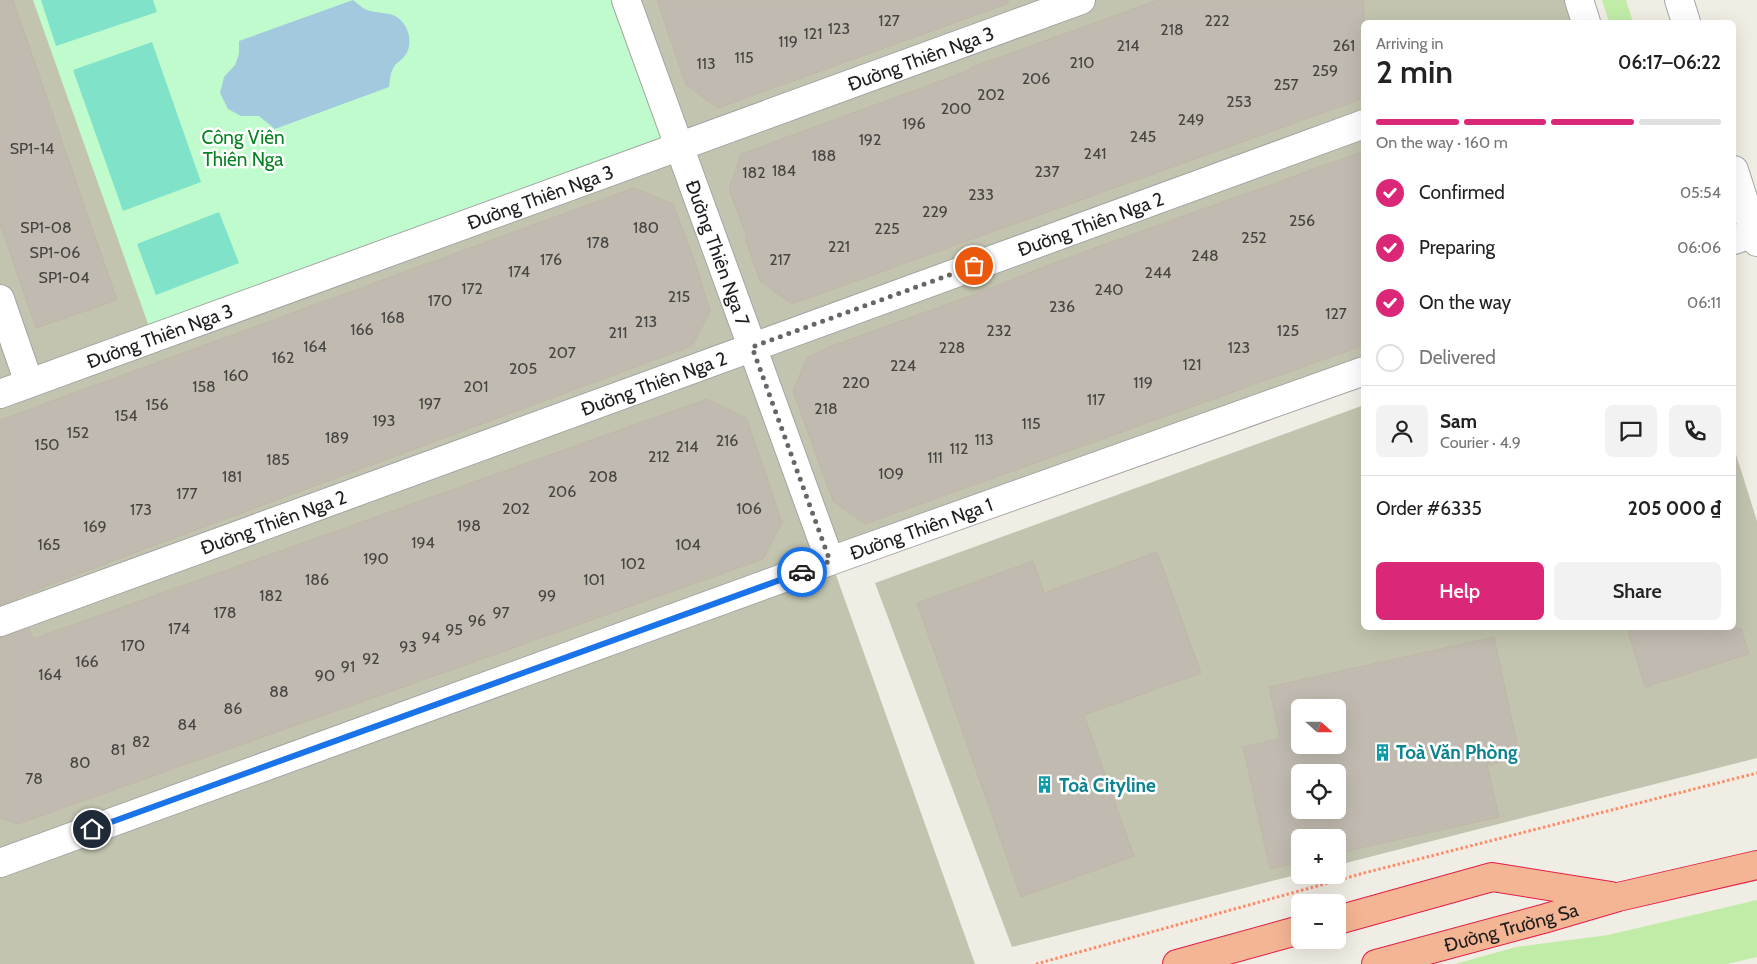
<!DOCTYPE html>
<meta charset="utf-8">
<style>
:root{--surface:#fff;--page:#f2f2f2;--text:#222;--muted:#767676;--line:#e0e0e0;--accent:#db2777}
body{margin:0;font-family:Cabin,sans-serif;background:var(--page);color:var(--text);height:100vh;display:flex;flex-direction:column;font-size:19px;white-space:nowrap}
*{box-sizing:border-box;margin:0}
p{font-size:16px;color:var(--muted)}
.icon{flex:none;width:28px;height:28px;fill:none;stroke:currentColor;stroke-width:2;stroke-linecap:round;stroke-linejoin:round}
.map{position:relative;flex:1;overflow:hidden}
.side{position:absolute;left:1361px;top:20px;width:375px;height:610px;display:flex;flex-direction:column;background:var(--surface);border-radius:8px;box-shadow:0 5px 20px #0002}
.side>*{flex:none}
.needle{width:32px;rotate:111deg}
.controls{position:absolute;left:1291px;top:699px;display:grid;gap:10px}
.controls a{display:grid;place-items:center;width:55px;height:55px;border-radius:8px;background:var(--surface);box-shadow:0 5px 20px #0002;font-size:25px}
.pin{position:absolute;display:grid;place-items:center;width:42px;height:42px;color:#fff;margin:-21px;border:2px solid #fff;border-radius:50%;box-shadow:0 1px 5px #0007}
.courier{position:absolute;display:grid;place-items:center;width:50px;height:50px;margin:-25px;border:4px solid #1a73e8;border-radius:50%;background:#fff;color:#222;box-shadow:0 1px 6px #0007}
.headline em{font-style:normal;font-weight:600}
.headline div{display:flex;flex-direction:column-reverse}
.headline{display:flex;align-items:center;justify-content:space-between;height:85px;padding:0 15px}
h1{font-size:32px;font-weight:600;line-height:38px}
.bar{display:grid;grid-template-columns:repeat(4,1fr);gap:8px 5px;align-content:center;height:60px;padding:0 15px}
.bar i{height:6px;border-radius:4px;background:var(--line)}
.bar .selected{background:var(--accent)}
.bar p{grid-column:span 4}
.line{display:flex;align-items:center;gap:12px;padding:0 15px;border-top:1px solid var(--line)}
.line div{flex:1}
.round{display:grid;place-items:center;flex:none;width:52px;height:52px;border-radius:8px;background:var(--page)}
ol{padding:0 15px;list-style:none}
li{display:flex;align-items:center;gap:15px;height:55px}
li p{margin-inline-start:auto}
li .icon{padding:5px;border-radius:50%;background:var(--accent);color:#fff;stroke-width:4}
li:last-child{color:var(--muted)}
li i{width:28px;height:28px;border:2px solid var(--line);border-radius:50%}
.cta{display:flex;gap:10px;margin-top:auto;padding:10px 15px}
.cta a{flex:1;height:58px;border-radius:8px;background:var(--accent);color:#fff;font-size:20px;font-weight:600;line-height:58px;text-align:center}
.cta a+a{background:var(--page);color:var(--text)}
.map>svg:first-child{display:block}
.construction{fill:#c2c4af;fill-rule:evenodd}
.grass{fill:#c0eca8}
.park{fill:#bffbcc}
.pitch{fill:#7fe2c9}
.water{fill:#a3c9df}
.building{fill:#c0bab0;stroke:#c2b6a6;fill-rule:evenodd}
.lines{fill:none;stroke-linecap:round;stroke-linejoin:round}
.minor-casing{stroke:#a5a5a5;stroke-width:30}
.tertiary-casing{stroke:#a5a5a5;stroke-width:30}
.trunk-casing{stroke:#e11e46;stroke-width:30}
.path{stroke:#ff8a66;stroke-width:3;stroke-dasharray:2.5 2.5;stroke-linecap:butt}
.minor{stroke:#fff;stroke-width:28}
.tertiary{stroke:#fff;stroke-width:28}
.trunk{stroke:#f4b594;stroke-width:28}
.done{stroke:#686663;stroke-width:5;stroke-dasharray:0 9}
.route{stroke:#1a73e8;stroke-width:6}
.labels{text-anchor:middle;stroke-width:5;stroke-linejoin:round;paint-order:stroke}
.number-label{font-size:16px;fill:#464542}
.street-label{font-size:19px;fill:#1e1e1e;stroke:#fff}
.park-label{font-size:19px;fill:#088122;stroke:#fff}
.culture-label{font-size:19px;font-weight:bold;fill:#0d838f;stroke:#fff;text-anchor:start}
</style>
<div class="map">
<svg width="1757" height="964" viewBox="0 0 1757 964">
<rect width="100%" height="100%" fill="#f0ede4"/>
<!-- construction -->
<path class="construction" d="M0,0h1579l7,22h-222v346l-533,193 144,403h-975z
M1364,405v223h370v-180l23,73v237l-419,107v-27h-38v36l-288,73 -137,-364zM1300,708h38v37h-38zM1300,772h38v38h-38z"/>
<!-- grass -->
<path class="grass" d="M1602,0h24l7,22h-24z
M1757,900v57l-30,7h-272l61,-17 92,-12z"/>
<!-- park -->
<path class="park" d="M33,0h593l53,146 -526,192z"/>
<!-- pitch -->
<path class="pitch" d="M41,0h112l4,12 -101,34z
M152,42l49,140 -78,29 -50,-141z
M219,212l20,51 -83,32 -19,-51z"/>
<!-- water -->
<path class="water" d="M353,0c4,3 8,7 12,9 8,4 16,3 24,5 16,3 24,22 19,36 -3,8 -8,10 -13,15 -5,7 -5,15 -6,22l-114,42 -16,-13h-18l-13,-7 -8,-16 4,-16 11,-12 4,-11v-13z"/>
<!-- building -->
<path class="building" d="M0,0h13l104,300 -81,28 -36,-104z
M657,0h351l1,3 -291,105 -32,-23z
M1158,0h206v98l-572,206 -32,-23 -15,-43 2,-1 -18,-48 12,-35 229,-84v-2z
M1364,151v194l-499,179 -32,-23 -40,-110 14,-33 22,-11 144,-52 86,-34z
M634,188l39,16 22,58 15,49 -18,35 -553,205 -121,46v2l-18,6v-185z
M707,399l39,19 19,53 17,52 -19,36 -745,265 -18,-6v-181l29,-9 4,11z
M1157,552l44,121 -117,42 50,141 -113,41 -104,-294 116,-42 11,32z
M1627,628h114l8,26 -104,33z
M1494,637l26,121 -33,7 12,52 -161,36v-15h-38v24l-30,7 -27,-122 37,-9 -11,-51zM1300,708h38v37h-38zM1300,772h38v38h-38z"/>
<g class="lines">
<defs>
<g id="minor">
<path id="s1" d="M626,0l204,561"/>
<path d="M1579,0l7,22"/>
<path d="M1734,240l20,-7"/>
<path d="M0,299l29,84"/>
<path id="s2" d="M0,394l1081,-394"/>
<path id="s3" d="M0,622l1364,-498"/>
<path id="s4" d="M0,863l830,-302 534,-190"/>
</g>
<path id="tertiary" d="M1679,0l7,22
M1734,170l23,72"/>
<g id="trunk">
<path d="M1338,920l154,-43 119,19"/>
<path d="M1177,964l123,-34"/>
<path id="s5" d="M1376,964l167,-45 75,-22 139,-32"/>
</g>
</defs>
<!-- minor casing -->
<use href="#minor" class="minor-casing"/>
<!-- tertiary casing -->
<use href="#tertiary" class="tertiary-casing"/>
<!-- trunk casing -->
<use href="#trunk" class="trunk-casing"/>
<!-- path -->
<path class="path" d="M1036,964l328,-91 393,-100"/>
<!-- minor -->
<use href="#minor" class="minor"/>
<!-- tertiary -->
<use href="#tertiary" class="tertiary"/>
<!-- trunk -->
<use href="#trunk" class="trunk"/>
</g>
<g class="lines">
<!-- done -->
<path class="done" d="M802,572l28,-11 -78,-214 222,-81"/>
<!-- route -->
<path class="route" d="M92,829l710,-257"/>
</g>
<!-- icons -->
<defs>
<symbol id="building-bare" viewBox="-9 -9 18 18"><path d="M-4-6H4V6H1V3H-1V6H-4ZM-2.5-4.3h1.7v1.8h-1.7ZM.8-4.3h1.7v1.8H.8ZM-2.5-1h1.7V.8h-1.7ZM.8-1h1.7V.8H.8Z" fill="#0f9aa8" stroke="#fff" stroke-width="2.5" paint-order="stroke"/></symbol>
</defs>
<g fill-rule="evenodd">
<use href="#building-bare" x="1370" y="740" width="25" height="25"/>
<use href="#building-bare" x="1032" y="772" width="25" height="25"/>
</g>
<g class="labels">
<!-- number labels -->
<g class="number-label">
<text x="889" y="26">127</text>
<text x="1217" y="26">222</text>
<text x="839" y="34">123</text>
<text x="1172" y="35">218</text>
<text x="813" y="39">121</text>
<text x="788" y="47">119</text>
<text x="1128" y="51">214</text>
<text x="1344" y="51">261</text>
<text x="744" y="63">115</text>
<text x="1082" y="68">210</text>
<text x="706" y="69">113</text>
<text x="1325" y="76">259</text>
<text x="1036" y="84">206</text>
<text x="1286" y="90">257</text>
<text x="991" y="100">202</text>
<text x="1239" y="107">253</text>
<text x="956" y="114">200</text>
<text x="1191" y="125">249</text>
<text x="914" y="129">196</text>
<text x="1143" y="142">245</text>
<text x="870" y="145">192</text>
<text x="32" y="154">SP1-14</text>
<text x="1095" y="159">241</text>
<text x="824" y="161">188</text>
<text x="784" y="176">184</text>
<text x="1047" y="177">237</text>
<text x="754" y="178">182</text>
<text x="981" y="200">233</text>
<text x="935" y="217">229</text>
<text x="1302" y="226">256</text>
<text x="46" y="233">SP1-08</text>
<text x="646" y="233">180</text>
<text x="887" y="234">225</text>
<text x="1254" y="243">252</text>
<text x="598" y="248">178</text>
<text x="839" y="252">221</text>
<text x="55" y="258">SP1-06</text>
<text x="1205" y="261">248</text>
<text x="551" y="265">176</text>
<text x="780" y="265">217</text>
<text x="519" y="277">174</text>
<text x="1158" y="278">244</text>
<text x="64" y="283">SP1-04</text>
<text x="472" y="294">172</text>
<text x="1109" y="295">240</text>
<text x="679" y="302">215</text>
<text x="440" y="306">170</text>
<text x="1062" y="312">236</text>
<text x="1336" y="319">127</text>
<text x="393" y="323">168</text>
<text x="646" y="327">213</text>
<text x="362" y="335">166</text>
<text x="999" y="336">232</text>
<text x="1288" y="336">125</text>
<text x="618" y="338">211</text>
<text x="315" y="352">164</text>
<text x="952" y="353">228</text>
<text x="1239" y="353">123</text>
<text x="562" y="358">207</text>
<text x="283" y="363">162</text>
<text x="1192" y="370">121</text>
<text x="903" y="371">224</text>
<text x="523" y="374">205</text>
<text x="236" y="381">160</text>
<text x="856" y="388">220</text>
<text x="1143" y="388">119</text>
<text x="204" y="392">158</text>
<text x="476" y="392">201</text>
<text x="1096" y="405">117</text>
<text x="430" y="409">197</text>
<text x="157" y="410">156</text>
<text x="826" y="414">218</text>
<text x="126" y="421">154</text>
<text x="384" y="426">193</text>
<text x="1031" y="429">115</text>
<text x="78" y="438">152</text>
<text x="337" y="443">189</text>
<text x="984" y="445">113</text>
<text x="727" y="446">216</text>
<text x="47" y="450">150</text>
<text x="687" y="452">214</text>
<text x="959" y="454">112</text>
<text x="659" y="462">212</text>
<text x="935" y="463">111</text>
<text x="278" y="465">185</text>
<text x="891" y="479">109</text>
<text x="232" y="482">181</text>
<text x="603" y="482">208</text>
<text x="562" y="497">206</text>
<text x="187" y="499">177</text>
<text x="516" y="514">202</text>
<text x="749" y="514">106</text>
<text x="141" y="515">173</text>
<text x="469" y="531">198</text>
<text x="95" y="532">169</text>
<text x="423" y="548">194</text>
<text x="49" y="550">165</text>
<text x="688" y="550">104</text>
<text x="376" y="564">190</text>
<text x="633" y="569">102</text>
<text x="317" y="585">186</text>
<text x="594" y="585">101</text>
<text x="271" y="601">182</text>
<text x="547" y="601">99</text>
<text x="225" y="618">178</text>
<text x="501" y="618">97</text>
<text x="477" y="626">96</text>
<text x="179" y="634">174</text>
<text x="454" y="635">95</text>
<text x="431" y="643">94</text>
<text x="133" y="651">170</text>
<text x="408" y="652">93</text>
<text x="371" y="664">92</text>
<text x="87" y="667">166</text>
<text x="348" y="672">91</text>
<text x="50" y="680">164</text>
<text x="325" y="681">90</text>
<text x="279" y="697">88</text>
<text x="233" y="714">86</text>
<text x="187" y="730">84</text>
<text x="141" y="747">82</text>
<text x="118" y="755">81</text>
<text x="80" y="768">80</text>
<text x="34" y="784">78</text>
</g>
<!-- street labels -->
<g class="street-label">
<text dy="7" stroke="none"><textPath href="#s2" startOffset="980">Đường Thiên Nga 3</textPath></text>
<text dy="7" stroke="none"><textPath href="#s2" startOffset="575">Đường Thiên Nga 3</textPath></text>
<text dy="7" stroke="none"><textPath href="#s3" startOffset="1161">Đường Thiên Nga 2</textPath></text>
<text dy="7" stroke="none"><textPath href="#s1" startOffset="269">Đường Thiên Nga 7</textPath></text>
<text dy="7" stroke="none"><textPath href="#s2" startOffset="170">Đường Thiên Nga 3</textPath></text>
<text dy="7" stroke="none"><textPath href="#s3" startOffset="696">Đường Thiên Nga 2</textPath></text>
<text dy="7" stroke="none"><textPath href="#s3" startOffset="291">Đường Thiên Nga 2</textPath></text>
<text dy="7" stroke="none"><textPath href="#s4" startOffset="980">Đường Thiên Nga 1</textPath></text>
<text dy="7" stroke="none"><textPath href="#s5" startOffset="140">Đường Trường Sa</textPath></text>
</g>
<!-- park labels -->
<g class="park-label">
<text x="243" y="144">Công Viên<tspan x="243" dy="22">Thiên Nga</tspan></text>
</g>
<!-- culture labels -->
<g class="culture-label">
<text x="1396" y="759">Toà Văn Phòng</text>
<text x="1059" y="792">Toà Cityline</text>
</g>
</g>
</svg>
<div class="controls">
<a><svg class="needle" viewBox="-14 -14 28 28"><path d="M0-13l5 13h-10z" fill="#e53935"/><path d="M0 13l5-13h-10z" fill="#767676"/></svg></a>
<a><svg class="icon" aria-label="locate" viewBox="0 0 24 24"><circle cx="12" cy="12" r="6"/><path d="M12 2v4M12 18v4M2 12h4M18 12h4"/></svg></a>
<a>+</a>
<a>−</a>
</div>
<div class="pin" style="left:974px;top:266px;background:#ea580c"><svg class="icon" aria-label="bag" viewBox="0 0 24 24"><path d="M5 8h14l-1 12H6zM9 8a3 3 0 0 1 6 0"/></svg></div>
<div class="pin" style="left:92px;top:829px;background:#1f2937"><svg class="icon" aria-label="home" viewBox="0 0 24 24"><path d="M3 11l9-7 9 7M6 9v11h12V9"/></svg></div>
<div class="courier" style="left:802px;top:572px"><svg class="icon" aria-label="car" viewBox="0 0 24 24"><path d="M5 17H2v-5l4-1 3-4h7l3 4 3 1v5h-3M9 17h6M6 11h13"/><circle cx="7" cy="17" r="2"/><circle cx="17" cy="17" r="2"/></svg></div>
<section class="side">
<div class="headline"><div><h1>2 min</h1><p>Arriving in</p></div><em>06:17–06:22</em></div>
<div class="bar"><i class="selected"></i><i class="selected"></i><i class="selected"></i><i></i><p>On the way · 160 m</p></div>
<ol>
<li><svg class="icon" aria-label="check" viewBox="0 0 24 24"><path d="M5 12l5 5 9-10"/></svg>Confirmed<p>05:54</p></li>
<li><svg class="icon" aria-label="check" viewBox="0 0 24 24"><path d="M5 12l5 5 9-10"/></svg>Preparing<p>06:06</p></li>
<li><svg class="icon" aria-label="check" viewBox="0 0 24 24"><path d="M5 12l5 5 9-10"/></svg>On the way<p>06:11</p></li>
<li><i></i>Delivered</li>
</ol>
<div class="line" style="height:90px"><a class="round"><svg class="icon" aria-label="person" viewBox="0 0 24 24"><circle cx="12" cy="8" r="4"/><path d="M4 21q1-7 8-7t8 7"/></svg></a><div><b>Sam</b><p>Courier · 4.9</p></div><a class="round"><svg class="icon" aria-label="chat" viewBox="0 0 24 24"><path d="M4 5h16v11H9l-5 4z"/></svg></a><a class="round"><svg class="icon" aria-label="phone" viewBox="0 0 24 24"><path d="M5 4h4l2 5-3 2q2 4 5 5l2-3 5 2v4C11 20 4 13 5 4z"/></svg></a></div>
<div class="line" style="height:65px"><div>Order #6335</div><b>205 000 ₫</b></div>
<div class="cta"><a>Help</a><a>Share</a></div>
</section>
</div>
